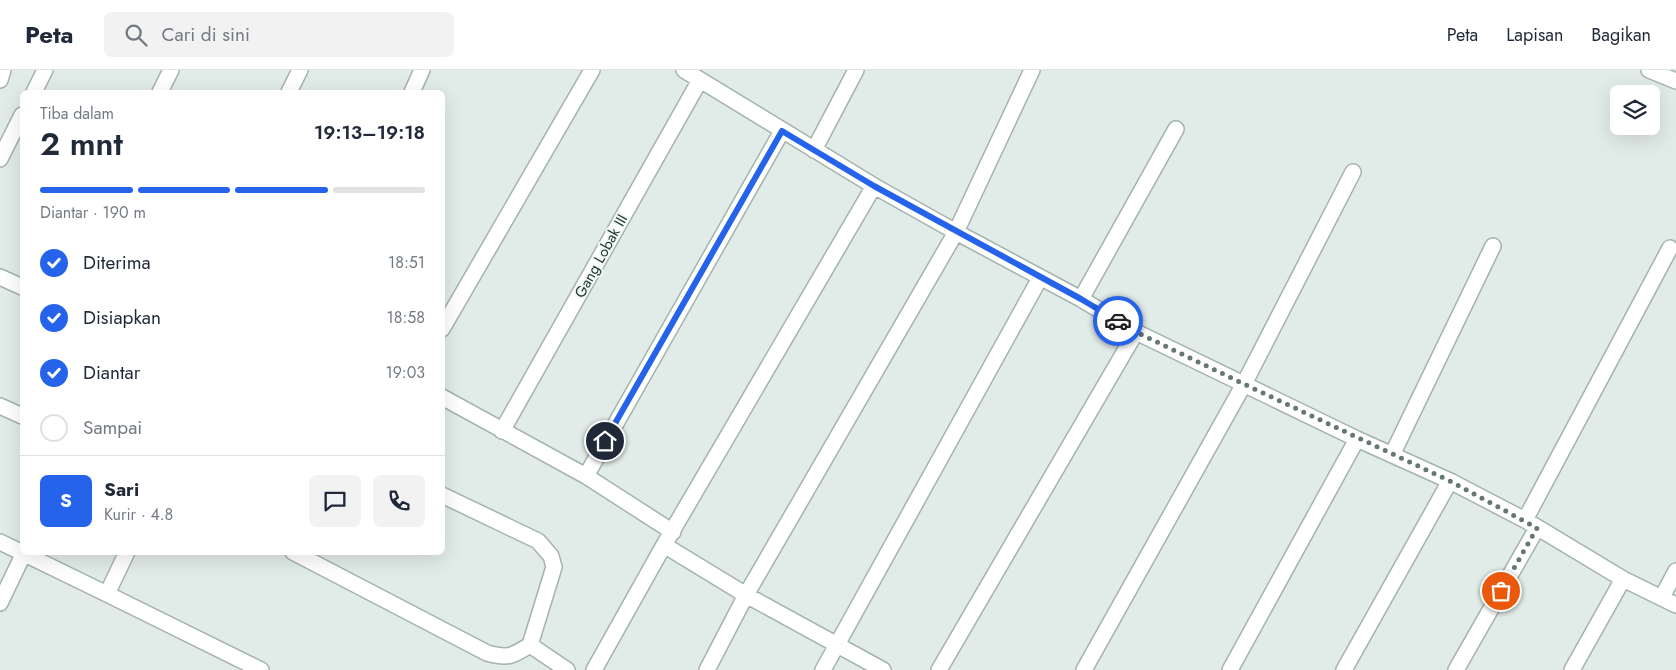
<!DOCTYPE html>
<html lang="id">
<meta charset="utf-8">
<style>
:root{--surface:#fff;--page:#f2f2f3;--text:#1f2937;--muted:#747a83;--line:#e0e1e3;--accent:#2563eb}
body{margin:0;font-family:Jost,sans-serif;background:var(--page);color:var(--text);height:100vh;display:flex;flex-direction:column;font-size:19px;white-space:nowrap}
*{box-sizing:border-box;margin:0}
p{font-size:16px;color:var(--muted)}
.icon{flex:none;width:28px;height:28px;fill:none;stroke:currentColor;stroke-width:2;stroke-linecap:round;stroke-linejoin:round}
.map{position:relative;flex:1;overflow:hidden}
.side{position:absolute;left:20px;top:20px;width:425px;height:465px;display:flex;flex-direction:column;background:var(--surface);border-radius:8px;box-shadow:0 5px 20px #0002}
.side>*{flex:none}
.controls{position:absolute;left:1610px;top:15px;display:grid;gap:10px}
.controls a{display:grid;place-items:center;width:50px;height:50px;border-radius:8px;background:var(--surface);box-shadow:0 5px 20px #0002;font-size:25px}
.pin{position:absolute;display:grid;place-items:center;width:42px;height:42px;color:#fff;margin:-21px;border:2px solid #fff;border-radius:50%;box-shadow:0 1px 5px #0007}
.courier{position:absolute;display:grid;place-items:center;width:50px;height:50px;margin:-25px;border:4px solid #2563eb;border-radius:50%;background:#fff;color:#222;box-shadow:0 1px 6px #0007}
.headline em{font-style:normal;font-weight:600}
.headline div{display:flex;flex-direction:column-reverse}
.headline{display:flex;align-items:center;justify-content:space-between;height:85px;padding:0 20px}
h1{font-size:32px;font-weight:600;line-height:38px}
.bar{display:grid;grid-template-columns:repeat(4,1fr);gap:8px 5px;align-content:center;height:60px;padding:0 20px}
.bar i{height:6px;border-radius:4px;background:var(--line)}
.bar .active{background:var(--accent)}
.bar p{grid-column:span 4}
.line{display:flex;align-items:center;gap:12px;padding:0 20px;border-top:1px solid var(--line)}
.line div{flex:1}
.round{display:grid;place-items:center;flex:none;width:52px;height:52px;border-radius:8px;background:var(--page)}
ol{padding:0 20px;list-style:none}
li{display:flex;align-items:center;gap:15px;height:55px}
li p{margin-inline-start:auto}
li .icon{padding:5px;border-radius:50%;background:var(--accent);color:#fff;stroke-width:4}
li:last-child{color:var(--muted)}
li i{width:28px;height:28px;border:2px solid var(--line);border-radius:50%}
header{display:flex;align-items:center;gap:30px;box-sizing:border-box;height:70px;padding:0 25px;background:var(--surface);border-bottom:1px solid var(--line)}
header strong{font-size:24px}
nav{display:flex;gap:28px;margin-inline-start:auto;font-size:18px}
.search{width:350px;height:45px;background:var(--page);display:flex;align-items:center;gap:12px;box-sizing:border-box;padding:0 18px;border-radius:8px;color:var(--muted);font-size:19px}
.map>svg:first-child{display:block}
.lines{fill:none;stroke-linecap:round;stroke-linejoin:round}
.minor-casing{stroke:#a4b3ae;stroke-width:18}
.minor{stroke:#fff;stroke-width:15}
.done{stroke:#657973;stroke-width:5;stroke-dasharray:0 9}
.route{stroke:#2563eb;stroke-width:6}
.labels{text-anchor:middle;stroke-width:4;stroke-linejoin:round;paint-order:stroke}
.street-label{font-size:15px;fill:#223b34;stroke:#f2f8f5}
</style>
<header>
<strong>Peta</strong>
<div class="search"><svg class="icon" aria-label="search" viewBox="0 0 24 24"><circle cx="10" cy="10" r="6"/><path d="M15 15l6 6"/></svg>Cari di sini</div>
<nav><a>Peta</a><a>Lapisan</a><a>Bagikan</a></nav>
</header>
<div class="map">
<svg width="1676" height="600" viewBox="0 0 1676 600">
<rect width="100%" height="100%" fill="#e1ebe7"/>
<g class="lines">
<defs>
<path id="minor" d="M684,0l190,116 82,46 -210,363 -39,75
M1032,0l-76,162 125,67 55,33 221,107 93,42 75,39 98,59 53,26
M1649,0l27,11
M0,10l3,-10
M34,22l11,-22
M160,22l11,-22
M289,22l11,-22
M412,22l10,-22
M814,80l42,-80
M0,89l22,-44
M0,207l22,10
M1081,229l95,-170
M442,259l150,-259
M442,327l144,79 87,56
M0,336l22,10
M502,361l198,-351
M1392,385l101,-209
M586,406l196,-345
M1525,450l145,-272
M0,472l107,52
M664,475l82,50 137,75
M127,482l-20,42 154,76
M293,482l194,101c22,6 25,3 43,-8l24,-78 -3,-11 -13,-15 -96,-46
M1662,527l14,-26
M0,533l24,-50
M530,575l37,25
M594,600l70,-125 210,-359
M823,600l217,-392
M939,600l197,-338
M1084,600l160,-286 109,-212
M1230,600l127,-231
M1344,600l106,-189
M1456,600l81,-142
M1572,600l51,-91"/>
</defs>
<!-- minor casing -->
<use href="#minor" class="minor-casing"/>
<!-- minor -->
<use href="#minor" class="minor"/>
</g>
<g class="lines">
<!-- done -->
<path class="done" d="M1118,251l18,11 108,52 206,97 87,47 -36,63"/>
<!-- route -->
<path class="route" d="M605,371l177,-310 92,55 207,113 37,22"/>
</g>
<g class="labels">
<!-- street labels -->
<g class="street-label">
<text transform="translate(601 186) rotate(-61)" y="5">Gang Lobak III</text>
</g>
</g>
</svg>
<div class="controls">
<a><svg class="icon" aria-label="layers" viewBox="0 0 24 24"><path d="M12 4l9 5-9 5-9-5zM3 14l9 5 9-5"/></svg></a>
</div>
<div class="pin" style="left:1501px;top:521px;background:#ea580c"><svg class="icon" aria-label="bag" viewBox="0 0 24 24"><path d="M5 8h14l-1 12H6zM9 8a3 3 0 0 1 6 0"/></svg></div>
<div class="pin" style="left:605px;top:371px;background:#1f2937"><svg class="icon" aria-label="home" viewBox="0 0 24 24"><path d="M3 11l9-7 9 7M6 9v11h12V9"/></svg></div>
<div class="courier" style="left:1118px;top:251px"><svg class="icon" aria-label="car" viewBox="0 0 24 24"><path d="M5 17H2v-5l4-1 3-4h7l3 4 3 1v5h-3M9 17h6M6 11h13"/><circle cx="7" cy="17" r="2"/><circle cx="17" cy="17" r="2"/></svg></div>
<section class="side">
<div class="headline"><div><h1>2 mnt</h1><p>Tiba dalam</p></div><em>19:13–19:18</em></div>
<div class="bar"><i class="active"></i><i class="active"></i><i class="active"></i><i></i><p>Diantar · 190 m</p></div>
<ol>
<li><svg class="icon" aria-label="check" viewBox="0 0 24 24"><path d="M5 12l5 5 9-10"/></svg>Diterima<p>18:51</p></li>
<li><svg class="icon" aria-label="check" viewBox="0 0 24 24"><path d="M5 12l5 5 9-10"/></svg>Disiapkan<p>18:58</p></li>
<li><svg class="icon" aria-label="check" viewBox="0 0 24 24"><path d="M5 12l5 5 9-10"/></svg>Diantar<p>19:03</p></li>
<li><i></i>Sampai</li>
</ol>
<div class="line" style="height:90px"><b class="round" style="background:var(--accent);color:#fff">S</b><div><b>Sari</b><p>Kurir · 4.8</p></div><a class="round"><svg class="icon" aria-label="chat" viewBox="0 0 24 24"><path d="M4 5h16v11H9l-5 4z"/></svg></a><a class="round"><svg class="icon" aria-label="phone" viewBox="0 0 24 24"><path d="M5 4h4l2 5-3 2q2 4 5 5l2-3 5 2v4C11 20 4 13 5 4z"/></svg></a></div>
</section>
</div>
